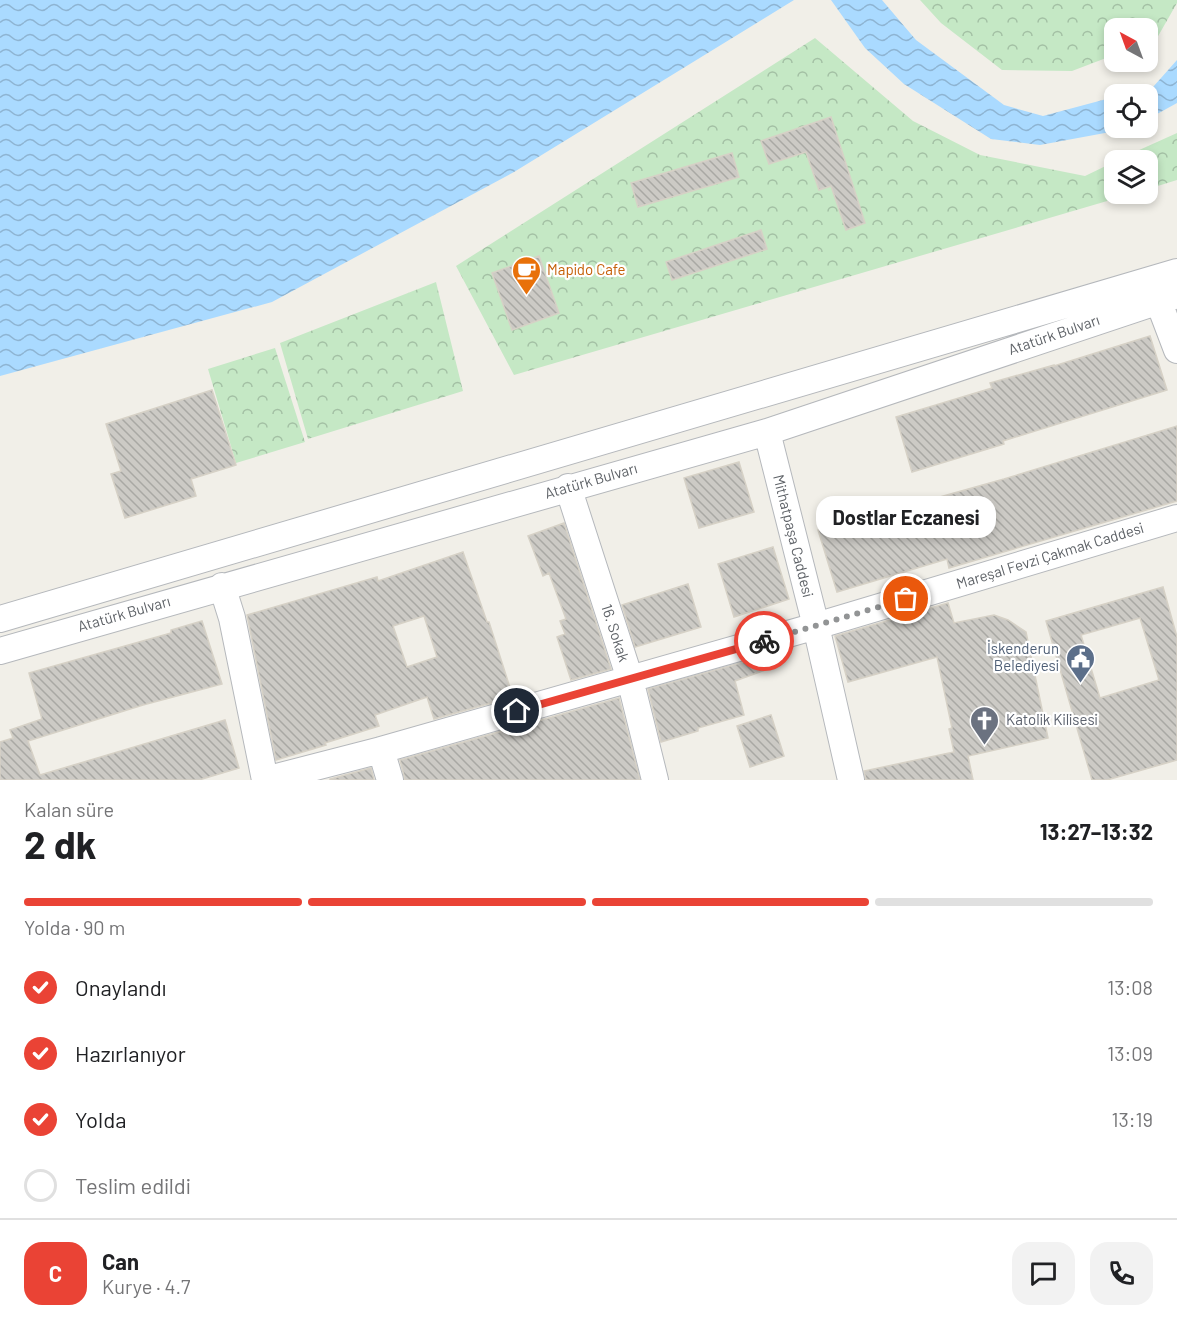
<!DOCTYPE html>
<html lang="tr">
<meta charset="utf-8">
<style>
:root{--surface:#fff;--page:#f2f2f2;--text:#202124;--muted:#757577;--line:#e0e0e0;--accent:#ea4335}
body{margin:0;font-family:Barlow,sans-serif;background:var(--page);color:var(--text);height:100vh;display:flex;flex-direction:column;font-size:22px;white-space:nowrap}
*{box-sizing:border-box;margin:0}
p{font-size:20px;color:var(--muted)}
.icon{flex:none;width:33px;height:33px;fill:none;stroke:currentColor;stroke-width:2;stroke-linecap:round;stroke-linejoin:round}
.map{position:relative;height:780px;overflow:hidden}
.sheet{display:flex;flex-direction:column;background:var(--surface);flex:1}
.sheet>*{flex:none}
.needle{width:39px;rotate:319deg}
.fabs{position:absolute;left:1104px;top:18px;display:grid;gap:12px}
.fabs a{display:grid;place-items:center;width:54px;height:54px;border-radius:12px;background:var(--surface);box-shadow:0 3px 9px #0003;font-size:30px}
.pin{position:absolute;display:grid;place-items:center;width:51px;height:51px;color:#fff;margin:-26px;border:3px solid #fff;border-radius:50%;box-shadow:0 2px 6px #0007}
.courier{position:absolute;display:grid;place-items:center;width:60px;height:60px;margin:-30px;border:4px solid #ea4335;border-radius:50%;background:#fff;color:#222;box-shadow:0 2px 8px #0007}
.bubble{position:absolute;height:42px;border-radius:18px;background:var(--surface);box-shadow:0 3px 9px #0003;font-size:20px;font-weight:700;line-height:42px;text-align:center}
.headline em{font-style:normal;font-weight:700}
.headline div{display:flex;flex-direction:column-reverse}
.headline{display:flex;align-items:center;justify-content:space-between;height:102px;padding:0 24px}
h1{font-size:39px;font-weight:700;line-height:45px}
.bar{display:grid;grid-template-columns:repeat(4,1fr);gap:9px 6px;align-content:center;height:72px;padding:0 24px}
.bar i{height:8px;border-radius:4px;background:var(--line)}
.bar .selected{background:var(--accent)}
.bar p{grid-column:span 4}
.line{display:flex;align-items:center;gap:15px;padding:0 24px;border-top:2px solid var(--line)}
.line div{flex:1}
.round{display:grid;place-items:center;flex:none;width:63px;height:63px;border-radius:18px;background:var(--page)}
ol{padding:0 24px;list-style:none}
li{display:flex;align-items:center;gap:18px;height:66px}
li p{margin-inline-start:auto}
li .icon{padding:6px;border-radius:50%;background:var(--accent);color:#fff;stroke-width:4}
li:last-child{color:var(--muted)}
li i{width:33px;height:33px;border:3px solid var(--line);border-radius:50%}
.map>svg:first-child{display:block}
.park{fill:url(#park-crowns)}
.water{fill:url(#water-waves)}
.building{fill:url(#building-back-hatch);stroke:#d6d1c6;stroke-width:1.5;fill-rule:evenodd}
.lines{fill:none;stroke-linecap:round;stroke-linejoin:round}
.minor-casing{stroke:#b5b8bc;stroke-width:28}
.minor{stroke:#fff;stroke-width:26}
.done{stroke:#929495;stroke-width:6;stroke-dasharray:0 10.8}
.route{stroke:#ea4335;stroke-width:8}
.labels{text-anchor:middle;stroke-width:4.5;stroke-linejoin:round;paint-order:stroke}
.food-label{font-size:15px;fill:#c56008;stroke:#fff;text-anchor:start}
.street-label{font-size:15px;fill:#5f6368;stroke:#fff}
.service-label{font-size:15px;fill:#4e5e75;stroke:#fff;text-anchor:end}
.worship-label{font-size:15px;fill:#5b616d;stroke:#fff;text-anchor:start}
</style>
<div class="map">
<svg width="1177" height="780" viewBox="0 0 1177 780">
<defs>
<pattern id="park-crowns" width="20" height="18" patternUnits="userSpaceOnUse" patternTransform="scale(1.5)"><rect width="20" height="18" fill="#c5e8c5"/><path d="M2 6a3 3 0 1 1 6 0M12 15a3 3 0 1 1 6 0" fill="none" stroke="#a3c0a4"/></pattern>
<pattern id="water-waves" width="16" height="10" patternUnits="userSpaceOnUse" patternTransform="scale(1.5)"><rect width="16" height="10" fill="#aadaff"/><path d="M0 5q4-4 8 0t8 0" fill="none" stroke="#8eb4d2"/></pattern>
<pattern id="building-back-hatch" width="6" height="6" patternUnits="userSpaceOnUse" patternTransform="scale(1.5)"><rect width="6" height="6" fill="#cccac5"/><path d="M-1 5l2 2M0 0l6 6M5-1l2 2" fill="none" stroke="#a9a8a4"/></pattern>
</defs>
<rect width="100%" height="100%" fill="#f1efe8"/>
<!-- park -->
<path class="park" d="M920,0h257v3l-20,35 -9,4v-14h-34v27l-42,16 -70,-1 -61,-47z
M815,38l98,83 67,34 105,21 29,-14v32h17l-617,181 -58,-109z
M1177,133v47l-29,9v-29h-31z
M436,282l27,109 -155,48 -28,-96z
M275,348l30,94 -69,21 -28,-94z"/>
<!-- water -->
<path class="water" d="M0,0h794l-280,172 -242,130 -272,74z
M831,0h51l34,40 88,65 39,11 71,-19v31h18l-92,17 -49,-6 -87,-55 -39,-36z
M1177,60v43l-29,16v-25h-23l28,-7z"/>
<!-- building -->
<path class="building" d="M831,117l34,106 -19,7 -15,-44 -12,4 -13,-38 -37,12 -8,-23z
M732,153l7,24 -101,30 -7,-24z
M761,230l6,19 -95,31 -6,-18z
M539,256l20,57 -47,17 -20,-57z
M1150,336l17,54 -164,51 1,3 -92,28 -16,-55 96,-29 -2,-5 64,-18v1z
M212,390l24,75 -45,14 5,17 -71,22 -14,-44 10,-3 -15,-47z
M1177,426v75l-228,67 -2,-9 -110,33 -19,-62 85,-26 1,3 100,-28z
M739,462l15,50 -55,16 -15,-50z
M564,523l47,146 -40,11 -14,-43 8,-3 -5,-13 6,-2 -17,-46 -6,3 -15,-40z
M773,547l16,52 -55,18 -16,-53z
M463,552l24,70h2l24,75 -79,22 -7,-22 -52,18 4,11 -54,17 1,2 -50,15 -29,-145 130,-38 1,4zM424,616l13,41 -30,10 -14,-41z
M688,584l13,43 -66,20 -13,-42z
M1163,587l14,50v123l-70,20h-15l-46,-159zM1140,618l19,62 -59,18 -19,-63z
M948,603l6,20 40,-8 14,5 18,12 22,106 -80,18 5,24h-107l-2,-9 90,-19 -5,-23 3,-1 -15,-71 -89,25 -13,-46z
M202,621l20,63 -79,21 -115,36 12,34 185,-55 14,48 -40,12h-199v-38l13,-4 -3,-8 32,-11 -13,-46 142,-40v-3z
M772,654l4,12 -41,15 9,34 -46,13v3l-37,11 -13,-53z
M619,698l21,82h-235l-5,-20z
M771,715l13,41 -34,11 -13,-41z
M371,768l3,12h-44v-1z"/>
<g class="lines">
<defs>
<path id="minor" d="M1158,300l19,50
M767,432l49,194 35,154
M568,487l62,192 25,101
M222,586l10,32 33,162
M0,619l1177,-347
M0,651l767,-219 410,-137
M381,750l9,30
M265,780l116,-30 435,-124 361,-108"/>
</defs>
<!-- minor casing -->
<use href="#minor" class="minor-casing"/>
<!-- minor -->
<use href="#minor" class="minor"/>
</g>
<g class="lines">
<!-- done -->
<path class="done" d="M764,641l142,-42"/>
<!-- route -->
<path class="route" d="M517,711l247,-70"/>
</g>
<!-- icons -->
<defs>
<symbol id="cafe-pin" viewBox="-11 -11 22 30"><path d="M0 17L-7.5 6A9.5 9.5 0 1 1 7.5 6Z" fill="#e8710a" stroke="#fff"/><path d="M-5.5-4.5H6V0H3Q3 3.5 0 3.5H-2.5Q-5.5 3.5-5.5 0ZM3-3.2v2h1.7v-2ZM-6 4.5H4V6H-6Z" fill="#fff"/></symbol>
<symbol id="civic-pin" viewBox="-11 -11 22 30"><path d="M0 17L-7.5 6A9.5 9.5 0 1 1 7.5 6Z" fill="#5c6f8a" stroke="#fff"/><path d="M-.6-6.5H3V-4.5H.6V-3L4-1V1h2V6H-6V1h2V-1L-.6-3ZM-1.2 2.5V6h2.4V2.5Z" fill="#fff"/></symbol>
<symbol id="church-pin" viewBox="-11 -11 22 30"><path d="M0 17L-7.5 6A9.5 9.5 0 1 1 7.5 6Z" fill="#6b7280" stroke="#fff"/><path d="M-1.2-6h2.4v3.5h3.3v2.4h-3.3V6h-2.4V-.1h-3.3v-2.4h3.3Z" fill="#fff"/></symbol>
</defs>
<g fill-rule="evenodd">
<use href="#cafe-pin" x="510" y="254" width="33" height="45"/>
<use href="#civic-pin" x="1064" y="642" width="33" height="45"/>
<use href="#church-pin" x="968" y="704" width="33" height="45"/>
</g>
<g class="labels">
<!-- food labels -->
<g class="food-label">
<text x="547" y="275">Mapido Cafe</text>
</g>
<!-- street labels -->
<g class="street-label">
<text transform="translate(1054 335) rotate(-19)" y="5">Atatürk Bulvarı</text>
<text transform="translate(591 481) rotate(-16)" y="5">Atatürk Bulvarı</text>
<text transform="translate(793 536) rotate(76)" y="5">Mithatpaşa Caddesi</text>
<text transform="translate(1050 556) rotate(-17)" y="5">Mareşal Fevzi Çakmak Caddesi</text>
<text transform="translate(124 614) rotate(-16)" y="5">Atatürk Bulvarı</text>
<text transform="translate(615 633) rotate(72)" y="5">16. Sokak</text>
</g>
<!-- service labels -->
<g class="service-label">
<text x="1059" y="654">İskenderun<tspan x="1059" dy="17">Belediyesi</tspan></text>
</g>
<!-- worship labels -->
<g class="worship-label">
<text x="1006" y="725">Katolik Kilisesi</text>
</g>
</g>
</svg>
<div class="fabs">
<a><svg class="needle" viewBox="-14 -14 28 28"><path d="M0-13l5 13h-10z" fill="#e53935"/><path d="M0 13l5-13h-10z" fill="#757577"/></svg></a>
<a><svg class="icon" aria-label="locate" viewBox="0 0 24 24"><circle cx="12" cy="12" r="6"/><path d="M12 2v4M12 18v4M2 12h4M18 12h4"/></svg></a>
<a><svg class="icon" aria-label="layers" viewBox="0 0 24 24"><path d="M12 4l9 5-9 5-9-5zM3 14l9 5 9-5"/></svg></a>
</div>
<div class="pin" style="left:906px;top:599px;background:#ea580c"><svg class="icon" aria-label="bag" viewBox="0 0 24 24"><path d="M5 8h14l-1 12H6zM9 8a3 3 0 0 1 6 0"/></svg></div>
<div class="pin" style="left:517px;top:711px;background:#1f2937"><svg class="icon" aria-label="home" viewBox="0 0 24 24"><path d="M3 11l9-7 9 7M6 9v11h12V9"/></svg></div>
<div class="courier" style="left:764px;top:641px"><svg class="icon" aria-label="bike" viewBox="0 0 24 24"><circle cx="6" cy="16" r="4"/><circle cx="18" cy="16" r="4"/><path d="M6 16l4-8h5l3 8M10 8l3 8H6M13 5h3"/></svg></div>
<div class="bubble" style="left:816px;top:496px;width:180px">Dostlar Eczanesi</div>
</div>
<section class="sheet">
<div class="headline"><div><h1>2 dk</h1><p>Kalan süre</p></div><em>13:27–13:32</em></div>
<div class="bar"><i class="selected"></i><i class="selected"></i><i class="selected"></i><i></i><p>Yolda · 90 m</p></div>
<ol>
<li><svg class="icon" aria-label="check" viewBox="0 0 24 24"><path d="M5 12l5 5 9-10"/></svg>Onaylandı<p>13:08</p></li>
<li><svg class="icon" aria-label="check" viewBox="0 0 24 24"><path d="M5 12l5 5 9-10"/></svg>Hazırlanıyor<p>13:09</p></li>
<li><svg class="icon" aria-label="check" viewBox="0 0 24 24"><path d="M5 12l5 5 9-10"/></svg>Yolda<p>13:19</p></li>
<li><i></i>Teslim edildi</li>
</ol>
<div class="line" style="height:108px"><b class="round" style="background:var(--accent);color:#fff">C</b><div><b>Can</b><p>Kurye · 4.7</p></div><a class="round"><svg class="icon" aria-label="chat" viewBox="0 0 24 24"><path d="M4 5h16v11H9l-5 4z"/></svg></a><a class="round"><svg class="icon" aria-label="phone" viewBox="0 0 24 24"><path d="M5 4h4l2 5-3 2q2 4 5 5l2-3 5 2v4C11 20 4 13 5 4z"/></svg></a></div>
</section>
